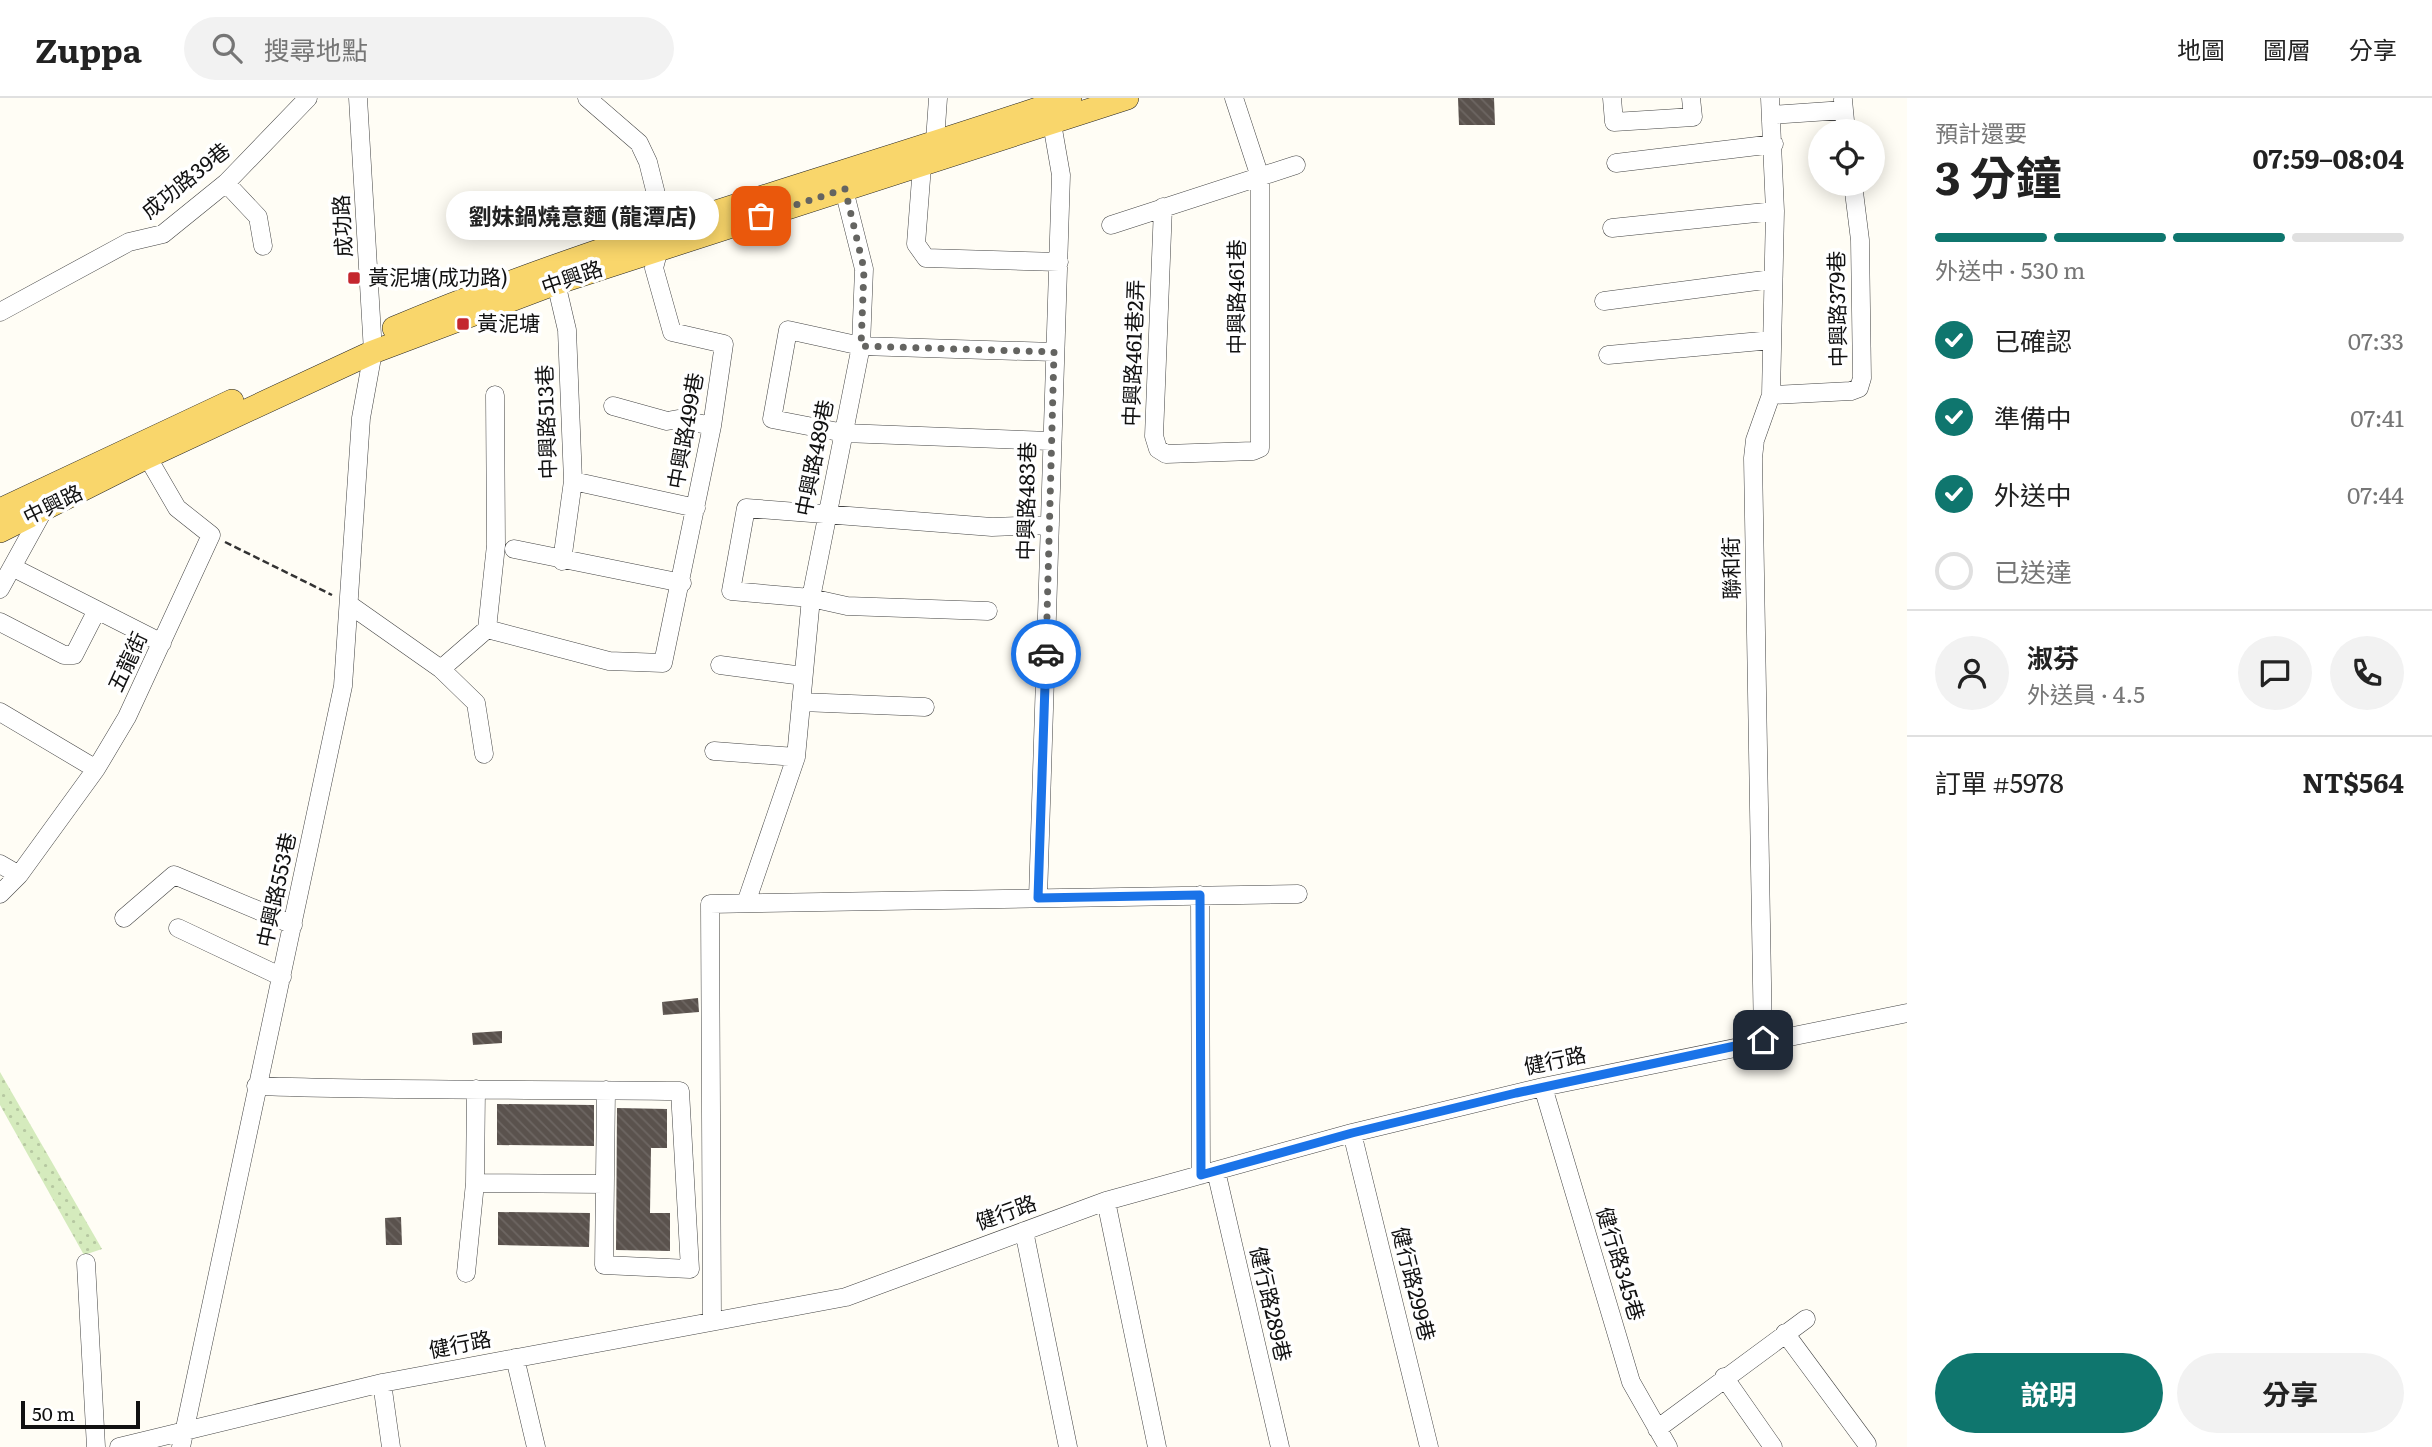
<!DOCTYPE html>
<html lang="zh-TW">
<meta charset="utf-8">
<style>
:root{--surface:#fff;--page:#f2f2f2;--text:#222;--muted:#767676;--line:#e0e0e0;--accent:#0f766e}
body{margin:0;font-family:Literata,"Noto Sans TC",serif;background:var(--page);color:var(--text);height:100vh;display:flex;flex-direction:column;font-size:26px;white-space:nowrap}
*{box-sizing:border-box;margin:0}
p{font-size:23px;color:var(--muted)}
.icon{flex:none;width:38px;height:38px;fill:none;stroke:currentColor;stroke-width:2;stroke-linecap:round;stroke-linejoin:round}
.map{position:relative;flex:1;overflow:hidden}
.drawer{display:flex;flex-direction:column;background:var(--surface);width:525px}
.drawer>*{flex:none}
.buttons{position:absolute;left:1808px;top:21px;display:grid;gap:14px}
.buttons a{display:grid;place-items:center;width:77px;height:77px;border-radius:50%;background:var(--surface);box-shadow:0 4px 18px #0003;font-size:35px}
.scale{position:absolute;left:21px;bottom:18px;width:119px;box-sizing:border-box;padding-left:7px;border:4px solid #111;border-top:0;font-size:19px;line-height:24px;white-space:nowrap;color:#111;-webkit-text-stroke:5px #fff;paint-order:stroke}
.pin{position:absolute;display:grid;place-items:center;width:60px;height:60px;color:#fff;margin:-30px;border-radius:14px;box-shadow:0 4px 10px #0006}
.courier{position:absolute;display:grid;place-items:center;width:70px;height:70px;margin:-35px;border:5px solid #1a73e8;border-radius:50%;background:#fff;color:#222;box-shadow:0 2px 9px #0007}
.bubble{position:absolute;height:49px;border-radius:24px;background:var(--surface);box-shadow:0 4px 18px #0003;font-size:23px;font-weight:700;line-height:49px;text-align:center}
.summary em{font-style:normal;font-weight:700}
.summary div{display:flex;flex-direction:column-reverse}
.summary{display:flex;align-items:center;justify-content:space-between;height:119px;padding:0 28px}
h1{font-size:46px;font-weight:700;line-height:52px}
.bar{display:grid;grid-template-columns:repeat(4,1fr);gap:10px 7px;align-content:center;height:84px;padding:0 28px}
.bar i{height:9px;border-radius:5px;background:var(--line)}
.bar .current{background:var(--accent)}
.bar p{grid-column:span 4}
.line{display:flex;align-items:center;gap:18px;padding:0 28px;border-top:2px solid var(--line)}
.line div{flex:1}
.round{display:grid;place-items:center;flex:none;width:74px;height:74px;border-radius:37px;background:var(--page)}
ol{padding:0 28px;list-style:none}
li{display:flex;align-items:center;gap:21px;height:77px}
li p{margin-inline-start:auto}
li .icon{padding:7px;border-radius:50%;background:var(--accent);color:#fff;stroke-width:4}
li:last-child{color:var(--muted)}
li i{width:38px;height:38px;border:4px solid var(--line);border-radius:50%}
.cta{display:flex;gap:14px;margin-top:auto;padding:14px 28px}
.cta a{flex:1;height:80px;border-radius:42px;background:var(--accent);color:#fff;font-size:28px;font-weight:700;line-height:80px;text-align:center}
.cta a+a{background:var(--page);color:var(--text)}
header{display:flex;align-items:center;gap:42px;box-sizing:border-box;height:98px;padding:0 35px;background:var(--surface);border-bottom:2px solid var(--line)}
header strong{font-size:33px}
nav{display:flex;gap:38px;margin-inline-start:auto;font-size:24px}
.search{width:490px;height:63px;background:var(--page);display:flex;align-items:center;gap:18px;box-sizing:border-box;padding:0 24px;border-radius:38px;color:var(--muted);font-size:26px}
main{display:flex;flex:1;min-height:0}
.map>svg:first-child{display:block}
.park{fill:url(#park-dots)}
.building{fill:url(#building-back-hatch)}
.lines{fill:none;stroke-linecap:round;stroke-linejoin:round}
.minor-casing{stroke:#444;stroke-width:19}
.major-casing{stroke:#222;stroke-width:24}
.path{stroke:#333;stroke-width:2.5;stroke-dasharray:7 3.5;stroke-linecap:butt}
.minor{stroke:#fff;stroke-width:18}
.major{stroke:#f9d66b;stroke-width:23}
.done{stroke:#646461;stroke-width:7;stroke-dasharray:0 12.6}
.route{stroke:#1a73e8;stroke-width:9}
.poi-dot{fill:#c4262e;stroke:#fff;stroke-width:2.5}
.labels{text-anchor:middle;stroke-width:7;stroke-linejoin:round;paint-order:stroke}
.street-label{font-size:21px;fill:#111;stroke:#fff}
.poi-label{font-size:21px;fill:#111;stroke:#fff;text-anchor:start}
</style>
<header>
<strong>Zuppa</strong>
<div class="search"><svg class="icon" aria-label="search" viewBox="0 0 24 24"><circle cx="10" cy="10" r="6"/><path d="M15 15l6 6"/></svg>搜尋地點</div>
<nav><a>地圖</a><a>圖層</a><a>分享</a></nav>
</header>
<main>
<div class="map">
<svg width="1907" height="1349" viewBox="0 0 1907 1349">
<defs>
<pattern id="park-dots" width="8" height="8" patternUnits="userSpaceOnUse" patternTransform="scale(1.75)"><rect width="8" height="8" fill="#d5ebbd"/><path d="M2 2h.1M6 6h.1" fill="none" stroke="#b6c8a1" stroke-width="1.8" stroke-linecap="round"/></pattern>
<pattern id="building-back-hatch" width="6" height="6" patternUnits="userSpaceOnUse" patternTransform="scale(1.75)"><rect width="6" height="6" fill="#5a524d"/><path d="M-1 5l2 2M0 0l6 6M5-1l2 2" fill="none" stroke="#6d6662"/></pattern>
</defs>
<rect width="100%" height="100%" fill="#fffdf5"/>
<!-- park -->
<path class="park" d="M0,974l102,177 -18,6 -84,-150z"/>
<!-- building -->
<path class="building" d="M1458,0h36l1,27h-36z
M698,900l1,14 -36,3 -1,-13z
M502,933v12l-29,2 -1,-12z
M497,1006l97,1v41l-97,-1z
M617,1010l50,1v39h-16l-1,65h20v38l-54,-1z
M498,1114l92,1 -1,34 -91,-2z
M401,1119l1,28h-16l-1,-27z"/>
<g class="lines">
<defs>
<path id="minor" d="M1612,0l2,24 79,-5 -2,-19
M1843,2l3,31
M1772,17l72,-5
M938,55l-3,-12 3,-43
M1616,65l158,-19
M922,68l-6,78 10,14 133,4
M226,85l32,34 5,29
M1163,109l-9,229 4,13 8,5 87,-3 7,-3v-271l-26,-79
M1111,127l185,-60
M1612,130l163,-17
M556,185l11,47 6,151 -11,80
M1604,203l168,-22
M0,214l129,-70 34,-8 63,-51 82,-85
M1608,257l164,-15
M1771,297l80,-4 8,-3 3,-10 -2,-138 -7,-56
M613,308l54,15 11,-2 34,7
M1051,343l-207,-8 -72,-14 16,-89 73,16 193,6
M573,383l123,27
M514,451l168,34
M12,469l150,76
M0,491l43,-78
M350,507l91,64 35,34 8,51
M988,513l-141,-5 -36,-8 -80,-7 15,-83 246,19 58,-2
M0,524l64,33h10l23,-45
M487,531l122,32 54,2 49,-237 12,-82 -52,-12 -18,-64 5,-19v-43l-11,-44 -9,-19 -52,-45
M720,567l83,11
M441,571l46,-40 9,-84 -1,-150
M801,604l124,5
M0,614l96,57
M714,653l82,6
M0,766l19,11
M0,796l19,-19 77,-106 31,-52 84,-182 -34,-27 -36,-62
M1200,797l1,280
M1038,800l23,-723 -11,-63
M746,805l50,-146 15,-159 50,-252 3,-77 -23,-91
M124,820l50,-43 119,50
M178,830l104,49
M1763,942l-10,-582 2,-18 16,-45 4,-184 -5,-113
M256,988c142,5 283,3 424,5l10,178 -86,-4 2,-175
M1543,989l88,295 37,65
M476,991l-1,94 130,1
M1352,1035l77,314
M1216,1073l64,276
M1106,1103l51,246
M1024,1133l44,216
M86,1165l10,184
M466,1175l9,-90
M712,1223l-2,-417 588,-10
M1785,1235l82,111
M515,1260l21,89
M1724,1279l49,70
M382,1285l9,64
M1657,1331l149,-110
M119,1349l263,-64 464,-86 260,-96 246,-68 191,-46 364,-74
M181,1349l162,-761 18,-268 12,-66 -15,-254"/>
<path id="major" d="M394,230c220,-92 451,-153 676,-230
M0,412l232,-109
M0,433l147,-74 226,-105 183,-69 571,-185"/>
</defs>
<!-- minor casing -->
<use href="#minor" class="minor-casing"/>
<!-- major casing -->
<use href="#major" class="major-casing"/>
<!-- path -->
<path class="path" d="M225,444l107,53"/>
<!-- minor -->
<use href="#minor" class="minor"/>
<!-- major -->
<use href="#major" class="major"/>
</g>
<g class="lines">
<!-- done -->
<path class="done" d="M761,118l84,-27 19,80 -3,77 193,6 -8,302"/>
<!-- route -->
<path class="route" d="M1046,556l-8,244 162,-3 1,280 151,-42 164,-40 247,-53"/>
</g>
<!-- markers -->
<g class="poi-dot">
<rect x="347" y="173" width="14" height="14" rx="3.5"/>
<rect x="456" y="219" width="14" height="14" rx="3.5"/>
</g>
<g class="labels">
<!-- street labels -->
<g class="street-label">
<text transform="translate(186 83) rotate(-39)" y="7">成功路39巷</text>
<text transform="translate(343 128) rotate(-93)" y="7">成功路</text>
<text transform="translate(572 180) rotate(-19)" y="7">中興路</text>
<text transform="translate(1237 199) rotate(-90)" y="7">中興路461巷</text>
<text transform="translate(1838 211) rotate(-91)" y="7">中興路379巷</text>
<text transform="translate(1134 255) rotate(-88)" y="7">中興路461巷2弄</text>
<text transform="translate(547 324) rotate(-92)" y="7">中興路513巷</text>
<text transform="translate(686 333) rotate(-80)" y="7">中興路499巷</text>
<text transform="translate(815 360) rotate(-79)" y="7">中興路489巷</text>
<text transform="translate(1027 403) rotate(-89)" y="7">中興路483巷</text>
<text transform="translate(53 407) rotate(-26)" y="7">中興路</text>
<text transform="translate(1732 470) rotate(-91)" y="7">聯和街</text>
<text transform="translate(128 564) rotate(-65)" y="7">五龍街</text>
<text transform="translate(277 792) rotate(-78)" y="7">中興路553巷</text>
<text transform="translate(1555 963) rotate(-12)" y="7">健行路</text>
<text transform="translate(1006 1115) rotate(-20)" y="7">健行路</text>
<text transform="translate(1620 1166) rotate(73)" y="7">健行路345巷</text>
<text transform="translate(1413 1186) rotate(76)" y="7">健行路299巷</text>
<text transform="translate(1270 1206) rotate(77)" y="7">健行路289巷</text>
<text transform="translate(460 1247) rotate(-11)" y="7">健行路</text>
</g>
<!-- poi labels -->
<g class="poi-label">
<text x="368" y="187">黃泥塘(成功路)</text>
<text x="477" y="233">黃泥塘</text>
</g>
</g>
</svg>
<div class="buttons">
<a><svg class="icon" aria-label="locate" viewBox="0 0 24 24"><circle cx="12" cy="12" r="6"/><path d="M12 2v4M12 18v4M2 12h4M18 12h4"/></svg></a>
</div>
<div class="scale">50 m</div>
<div class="pin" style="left:761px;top:118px;background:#ea580c"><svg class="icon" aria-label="bag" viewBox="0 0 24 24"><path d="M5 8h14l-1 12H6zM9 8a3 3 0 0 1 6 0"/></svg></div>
<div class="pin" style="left:1763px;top:942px;background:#1f2937"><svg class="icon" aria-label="home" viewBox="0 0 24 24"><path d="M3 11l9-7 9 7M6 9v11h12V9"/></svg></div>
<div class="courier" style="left:1046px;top:556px"><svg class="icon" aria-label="car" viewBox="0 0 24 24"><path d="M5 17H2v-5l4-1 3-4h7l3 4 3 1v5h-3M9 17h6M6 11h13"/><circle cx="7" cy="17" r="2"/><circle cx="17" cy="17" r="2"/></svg></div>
<div class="bubble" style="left:446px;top:93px;width:273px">劉妹鍋燒意麵 (龍潭店)</div>
</div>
<section class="drawer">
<div class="summary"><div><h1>3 分鐘</h1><p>預計還要</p></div><em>07:59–08:04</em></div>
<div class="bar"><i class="current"></i><i class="current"></i><i class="current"></i><i></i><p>外送中 · 530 m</p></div>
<ol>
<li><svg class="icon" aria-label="check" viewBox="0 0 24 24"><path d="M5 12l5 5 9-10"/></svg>已確認<p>07:33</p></li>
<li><svg class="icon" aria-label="check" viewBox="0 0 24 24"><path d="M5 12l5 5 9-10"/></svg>準備中<p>07:41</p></li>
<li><svg class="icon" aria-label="check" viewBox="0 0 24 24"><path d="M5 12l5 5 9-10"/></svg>外送中<p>07:44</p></li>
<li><i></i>已送達</li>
</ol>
<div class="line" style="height:126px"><a class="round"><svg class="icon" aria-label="person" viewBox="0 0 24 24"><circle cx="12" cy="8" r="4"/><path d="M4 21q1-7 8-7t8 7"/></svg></a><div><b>淑芬</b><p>外送員 · 4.5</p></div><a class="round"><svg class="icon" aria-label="chat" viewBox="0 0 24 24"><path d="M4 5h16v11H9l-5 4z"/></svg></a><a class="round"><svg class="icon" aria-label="phone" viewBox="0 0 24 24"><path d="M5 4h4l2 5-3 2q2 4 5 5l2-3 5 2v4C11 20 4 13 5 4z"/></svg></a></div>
<div class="line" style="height:91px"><div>訂單 #5978</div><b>NT$564</b></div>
<div class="cta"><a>說明</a><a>分享</a></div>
</section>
</main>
